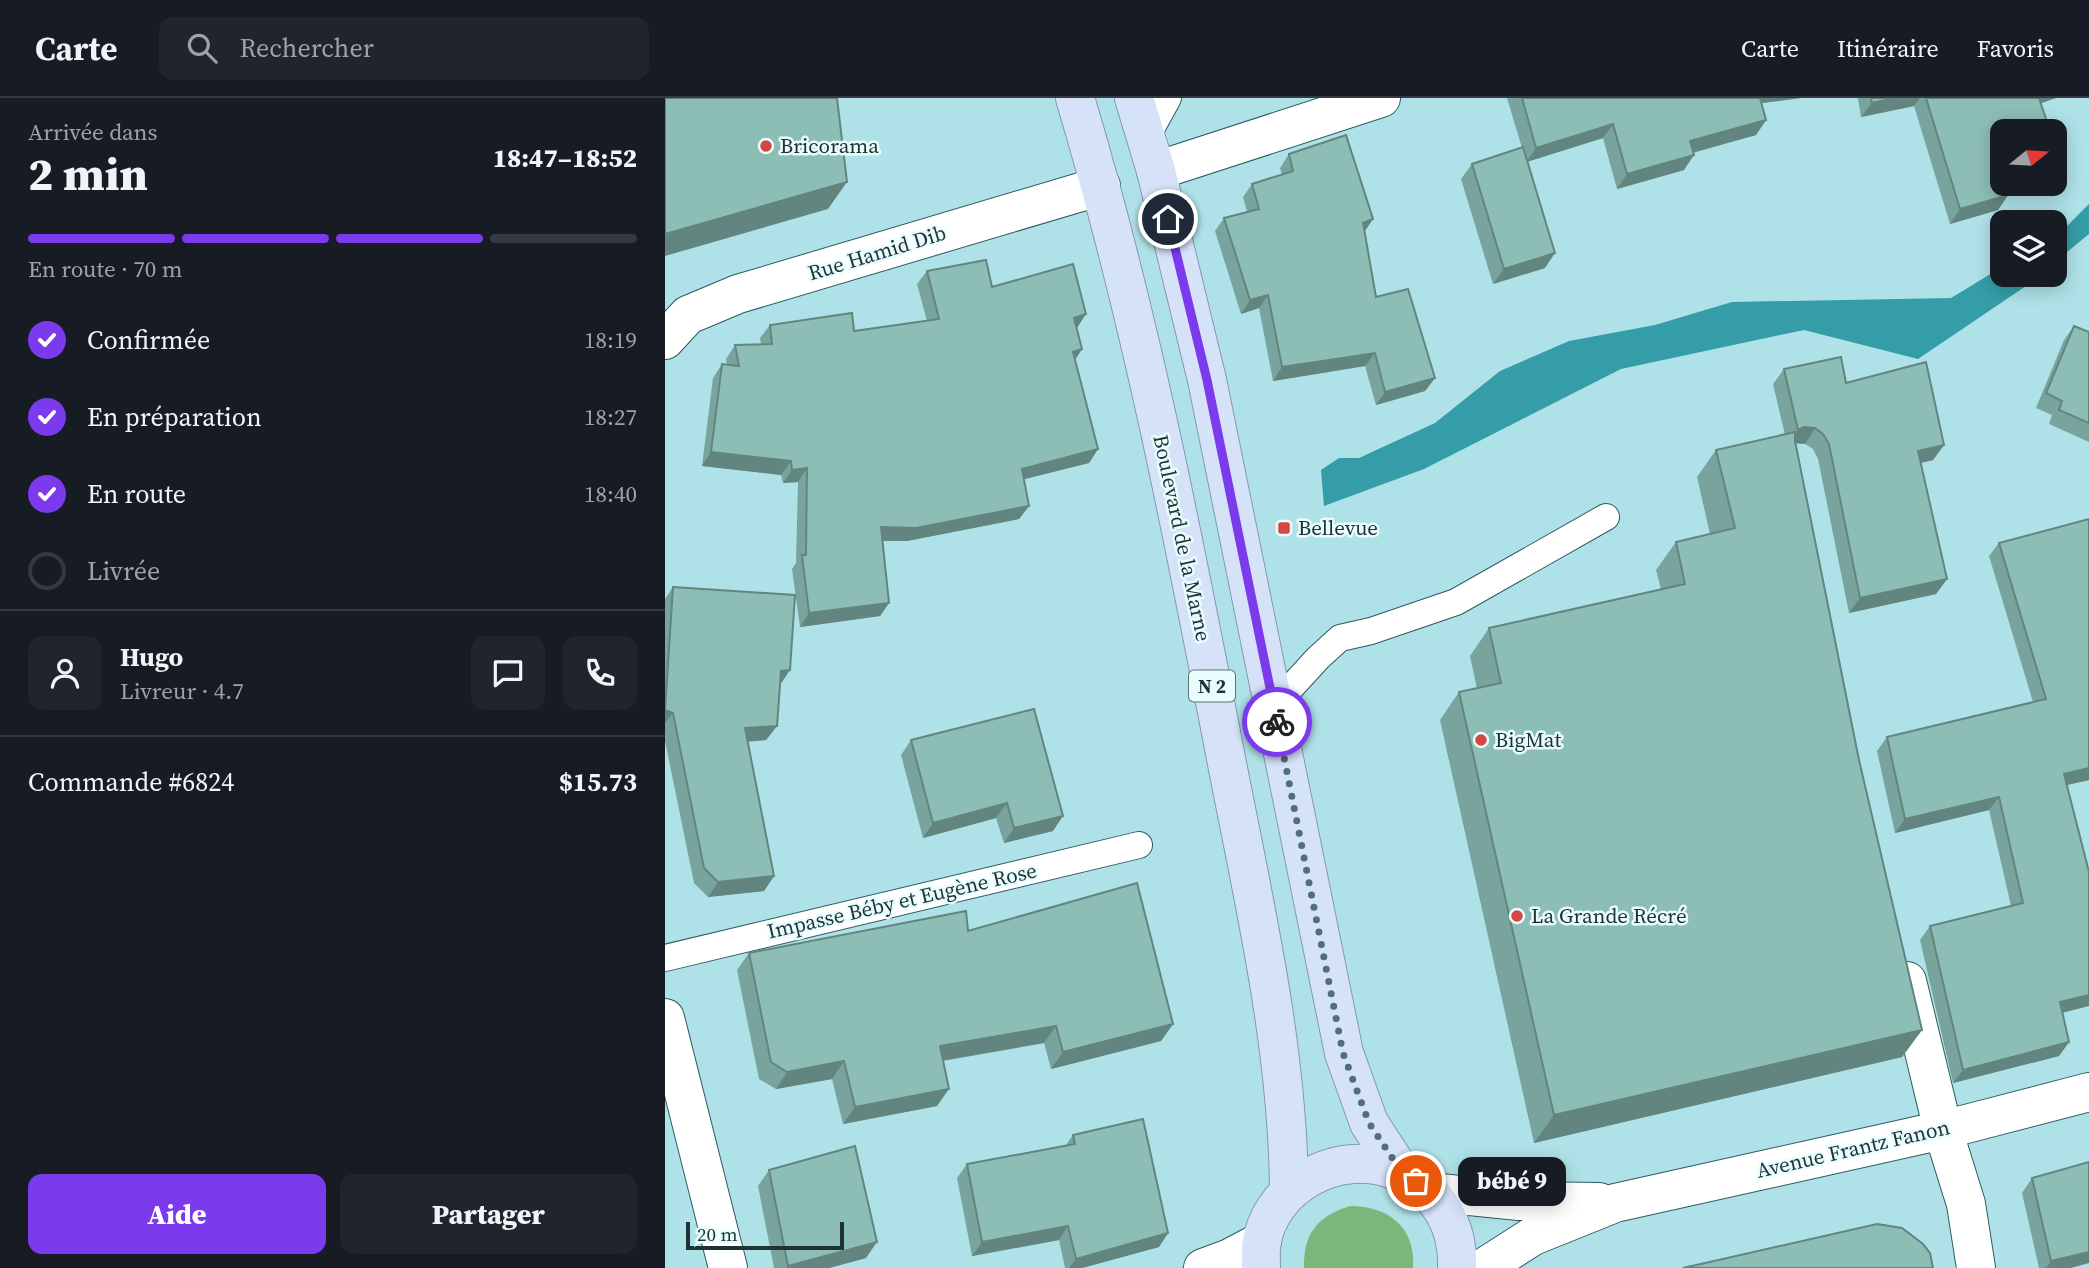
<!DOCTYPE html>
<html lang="fr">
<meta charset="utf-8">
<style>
:root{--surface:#171b24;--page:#20242c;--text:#f1f3f6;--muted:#9ea1a6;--line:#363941;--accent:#7c3aed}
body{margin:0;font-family:"Source Serif 4",serif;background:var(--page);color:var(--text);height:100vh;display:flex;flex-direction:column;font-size:26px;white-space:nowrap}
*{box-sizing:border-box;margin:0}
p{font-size:23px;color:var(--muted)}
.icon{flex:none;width:38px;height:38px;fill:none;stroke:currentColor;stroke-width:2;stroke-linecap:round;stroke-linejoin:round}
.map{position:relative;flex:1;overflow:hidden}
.side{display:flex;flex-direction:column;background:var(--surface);width:665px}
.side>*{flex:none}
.needle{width:46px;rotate:72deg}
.fabs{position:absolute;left:1325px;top:21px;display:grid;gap:14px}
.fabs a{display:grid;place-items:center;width:77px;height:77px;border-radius:14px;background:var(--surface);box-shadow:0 4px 18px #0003;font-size:35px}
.scale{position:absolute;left:21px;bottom:18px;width:158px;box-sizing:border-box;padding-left:7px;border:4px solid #1f3335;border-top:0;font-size:19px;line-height:24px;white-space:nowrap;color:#1f3335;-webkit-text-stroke:5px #e9fdff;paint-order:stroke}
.pin{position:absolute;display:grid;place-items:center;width:60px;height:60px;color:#fff;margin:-30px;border:4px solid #fff;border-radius:50%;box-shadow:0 2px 7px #0007}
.courier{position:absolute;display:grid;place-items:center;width:70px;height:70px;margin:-35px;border:5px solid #7c3aed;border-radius:50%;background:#fff;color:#222;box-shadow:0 2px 9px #0007}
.bubble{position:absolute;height:49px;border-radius:14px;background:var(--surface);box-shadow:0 4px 18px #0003;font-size:23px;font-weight:800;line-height:49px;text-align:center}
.head em{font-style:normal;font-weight:800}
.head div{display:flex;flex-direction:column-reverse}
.head{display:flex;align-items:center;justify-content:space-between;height:119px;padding:0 28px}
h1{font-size:46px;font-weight:800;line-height:52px}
.bar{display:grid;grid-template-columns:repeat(4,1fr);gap:10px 7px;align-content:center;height:84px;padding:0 28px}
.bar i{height:9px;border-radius:5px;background:var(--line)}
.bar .active{background:var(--accent)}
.bar p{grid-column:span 4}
.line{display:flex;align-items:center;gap:18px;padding:0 28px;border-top:2px solid var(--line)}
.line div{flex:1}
.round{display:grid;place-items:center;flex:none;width:74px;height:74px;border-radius:14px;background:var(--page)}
ol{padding:0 28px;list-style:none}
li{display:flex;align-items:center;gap:21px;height:77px}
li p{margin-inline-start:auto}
li .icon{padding:7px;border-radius:50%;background:var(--accent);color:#fff;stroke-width:4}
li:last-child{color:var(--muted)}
li i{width:38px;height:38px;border:4px solid var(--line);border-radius:50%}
.action{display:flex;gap:14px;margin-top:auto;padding:14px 28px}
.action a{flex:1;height:80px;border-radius:14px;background:var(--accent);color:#fff;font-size:28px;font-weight:800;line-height:80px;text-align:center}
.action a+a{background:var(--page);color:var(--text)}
header{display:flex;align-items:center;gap:42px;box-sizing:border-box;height:98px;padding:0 35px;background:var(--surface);border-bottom:2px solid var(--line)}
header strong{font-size:33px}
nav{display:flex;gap:38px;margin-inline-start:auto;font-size:24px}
.search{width:490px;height:63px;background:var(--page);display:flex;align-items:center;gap:18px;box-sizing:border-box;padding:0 24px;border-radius:14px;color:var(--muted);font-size:26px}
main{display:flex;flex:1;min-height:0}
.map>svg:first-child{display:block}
.green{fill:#7cb67b}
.water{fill:#359da7}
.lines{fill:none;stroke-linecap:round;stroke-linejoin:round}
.lane-casing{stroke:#2a5b5f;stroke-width:28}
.street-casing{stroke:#2a5b5f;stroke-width:40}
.primary-casing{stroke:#8498b0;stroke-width:40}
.lane{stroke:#fff;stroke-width:26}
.street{stroke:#fff;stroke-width:38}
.primary{stroke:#d6e2f8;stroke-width:38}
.wall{fill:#79a39d}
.shaded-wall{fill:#63857f}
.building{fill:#8dbeb6;stroke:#63857f;stroke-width:2}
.done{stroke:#517074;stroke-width:7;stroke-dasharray:0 12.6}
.route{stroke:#7c3aed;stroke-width:9}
.poi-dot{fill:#d54646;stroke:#e9fdff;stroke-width:2.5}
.labels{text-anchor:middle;stroke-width:5;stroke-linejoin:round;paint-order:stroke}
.shield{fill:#e9fdff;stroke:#5c7072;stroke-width:2}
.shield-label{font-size:19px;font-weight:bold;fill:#1f3335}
.poi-label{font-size:21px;fill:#1f3335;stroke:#e9fdff;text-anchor:start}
.street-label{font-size:21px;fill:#1f3335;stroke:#e9fdff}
</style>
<header>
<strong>Carte</strong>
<div class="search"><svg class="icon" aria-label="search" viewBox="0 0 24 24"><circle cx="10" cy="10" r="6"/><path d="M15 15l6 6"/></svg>Rechercher</div>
<nav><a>Carte</a><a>Itinéraire</a><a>Favoris</a></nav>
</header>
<main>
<section class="side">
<div class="head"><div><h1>2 min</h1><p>Arrivée dans</p></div><em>18:47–18:52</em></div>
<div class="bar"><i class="active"></i><i class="active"></i><i class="active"></i><i></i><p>En route · 70 m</p></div>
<ol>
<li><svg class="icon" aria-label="check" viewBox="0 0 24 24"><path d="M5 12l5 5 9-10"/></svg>Confirmée<p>18:19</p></li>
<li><svg class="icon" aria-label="check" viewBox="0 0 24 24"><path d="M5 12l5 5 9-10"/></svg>En préparation<p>18:27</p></li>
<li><svg class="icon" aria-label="check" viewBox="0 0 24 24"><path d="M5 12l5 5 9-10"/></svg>En route<p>18:40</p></li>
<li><i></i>Livrée</li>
</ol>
<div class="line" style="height:126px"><a class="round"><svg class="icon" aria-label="person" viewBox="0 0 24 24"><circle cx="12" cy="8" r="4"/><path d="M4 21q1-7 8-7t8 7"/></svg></a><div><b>Hugo</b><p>Livreur · 4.7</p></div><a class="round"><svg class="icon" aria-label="chat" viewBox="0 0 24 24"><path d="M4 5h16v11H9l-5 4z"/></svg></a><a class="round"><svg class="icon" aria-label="phone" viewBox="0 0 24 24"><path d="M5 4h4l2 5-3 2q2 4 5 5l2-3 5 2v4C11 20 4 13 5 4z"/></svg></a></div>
<div class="line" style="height:91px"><div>Commande #6824</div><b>$15.73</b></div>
<div class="action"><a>Aide</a><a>Partager</a></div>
</section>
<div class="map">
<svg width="1424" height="1170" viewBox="0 0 1424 1170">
<rect width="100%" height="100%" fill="#afe2e8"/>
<!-- green -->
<path class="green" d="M685,1108c38,0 66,21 63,62h-109c-1,-35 14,-52 46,-62z"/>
<!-- water -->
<path class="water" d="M1424,106v30l-34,28v-27l8,-5z
M1337,169v8h38l-17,13 -105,71 -114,-29 -183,39 -197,100 -100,37 -3,-36 18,-12h20l76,-35 65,-52 69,-30 86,-16 77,-23 219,-4z"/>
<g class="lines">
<defs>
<path id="lane" d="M481,40l22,-40
M609,608l44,-48 22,-20 31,-7 85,-29 150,-85
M0,860l474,-113"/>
<path id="street" d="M491,73l225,-73
M0,242l23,-25 50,-21 363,-108
M1242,883l36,149 23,74 10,64
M0,920l63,250
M765,1094l89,9 80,1
M538,1170l27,-10 32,-17
M818,1170l50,-32 82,-33 328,-73 146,-38"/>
<path id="primary" d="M410,0c64,213 107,432 149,650 28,146 64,295 65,443
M469,0l22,73 51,209 137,673 25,70 32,49
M596,1170c0,-9 -1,-18 1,-27 4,-23 19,-44 37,-57 69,-50 162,-2 158,84"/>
</defs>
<!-- lane casing -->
<use href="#lane" class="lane-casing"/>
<!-- street casing -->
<use href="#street" class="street-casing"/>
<!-- primary casing -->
<use href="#primary" class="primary-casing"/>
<!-- lane -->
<use href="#lane" class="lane"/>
<!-- street -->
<use href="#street" class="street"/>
<!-- primary -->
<use href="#primary" class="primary"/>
</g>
<!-- wall -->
<path class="wall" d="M842,0h294l-40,5 5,17 -10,15 -63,18 -9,17 -67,19 -14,-51 -76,24 18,106 -52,16 -32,-105 11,-15 50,-16z
M1193,0h198l-15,5 -39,28v33l-2,1 8,30 -10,15 -48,14 -36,-118 -53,11z
M624,56l84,65 -8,12 11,66 59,81 -10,13 -49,14 -11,-39 -92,15 -14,-73 -18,6 -26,-83 9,-13 23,-6 -4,-15 9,-13 30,-9 -2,-7z
M262,173l65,16 84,41 6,21 -7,11 23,89 -9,14 -65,16 5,27 -10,13 -112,22h-24l6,62 -9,13 -80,11 -8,-58 4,-6 2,-81 -15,1 -2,-8 -79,-9 11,-88 9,-14 5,1 -1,-6 9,-14 26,-1 -1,-6 10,-13 84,6 73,-10 -10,-37z
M1409,228l15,6v110l-40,-18 3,-9 -16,-7 28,-68z
M1119,271l62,14 98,62 -11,15 -12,3 26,116 -11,15 -87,19 -31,-154 -5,-10 -8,-5 -10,-1 64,317 63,270 -20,27 -368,86 -94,-423 19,-28 18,-3 -7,-33 19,-28 172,-39 -5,-19 20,-28 34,-8 -13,-57 19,-27 69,-15 -12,-51z
M1424,421v261l-23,5 -4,228 7,29 -10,14 -106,27 -33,-143 10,-14 81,-20 -22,-96 -94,23 -18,-82 10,-14 146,-35 -44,-146 10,-13z
M8,489l107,98 -3,41 -11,14 -19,2 27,134 -10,15 -56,6 -14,-14 -29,-142v-142z
M246,642l142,91 -49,12 -8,-25 -73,20 -22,-83z
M303,833l205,93 -12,17 -110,28 -7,-26 -101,18 -6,45 -94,18 -11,-45 -56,10 -17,-10 -22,-109 12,-17z
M408,1037l95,98 -9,14 -77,21h-17l-6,-28 -87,16 -15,-78 10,-14 99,-19z
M104,1072l97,88 -37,10h-55l-16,-82z
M1367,1080l39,90h-32l-17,-75z"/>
<!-- shaded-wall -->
<path class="shaded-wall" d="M1087,0h49l-54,7z
M1229,0h26l-6,8 -53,11 11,-14z
M1369,0h22l-29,10z
M1101,22l-10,15 -76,21 10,-15z
M948,26l-10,14 -77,24 10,-14z
M1337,55v11l-15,5 10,-15z
M1029,57l-10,15 -67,19 10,-15z
M182,84l-19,27 -163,47v-22z
M1343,97l-10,15 -48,14 10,-15z
M708,121l-9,13 -1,-9z
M890,155l-10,15 -52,16 11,-15z
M603,197l-9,13 -18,6 9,-14z
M421,216l-9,14 -3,-10z
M417,251l-9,14v-11z
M710,255l-10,13 -92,15 9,-14z
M770,280l-10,13 -49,14 9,-13z
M1139,329l11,1 -10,16 -12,-1 -6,2 11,-15z
M1279,347l-11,15 -25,6 10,-15z
M433,351l-9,14 -76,19 9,-13z
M46,354l80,9 -10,14 -79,-9z
M142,370l-9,14 -15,1 9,-13z
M364,408l-10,13 -112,22h-35l9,-14z
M1282,481l-11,15 -87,19 11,-15z
M224,505l-9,13 -80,11 9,-14z
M125,572l-10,15 1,-14z
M0,612l8,3 -8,10z
M112,628l-11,14 -32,2 11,-14z
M1424,670v12l-35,8 10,-14z
M1334,699l-10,13 -94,23 10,-14z
M342,705l-11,15 -73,20 10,-15z
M398,718l-10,15 -49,12 10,-15z
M109,778l-10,15 -56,6 10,-15z
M1424,897v11l-39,10 10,-14z
M508,926l-12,17 -110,28 12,-17z
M391,928l-12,17 -116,20 12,-17z
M1257,932l-20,27 -368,86 20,-28z
M1404,944l-10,14 -106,27 10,-13z
M179,963l-12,18 -56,10 11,-17z
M284,991l-12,17 -94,18 12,-17z
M403,1128l-9,14 -87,16 10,-14z
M503,1135l-9,14 -77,21h-13l7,-9z
M212,1144l-11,16 -37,10h-43l2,-2z
M1424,1154v11l-18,5h-25l5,-7z"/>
<!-- building -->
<path class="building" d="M0,0h172l10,84 -182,52z
M857,0h238l6,22 -76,21 4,14 -67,19 -14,-50 -77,24z
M1206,0h23l-22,5z
M1261,0h113l11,33h-48v22l-5,1 5,18v12h3l3,11 -48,14z
M681,37l27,84 -10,4 13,74 32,-8 27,89 -50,14 -10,-39 -93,14 -14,-72 -18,5 -26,-82 35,-9 -7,-25 41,-13 -4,-17z
M858,49l32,106 -51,16 -32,-105z
M321,162l6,27 81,-23 13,50 -12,4 8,31 -9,3 25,97 -76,20 7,37 -113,22 -35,-1 8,76 -80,10 -7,-58h4l1,-87 -15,2 -1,-9 -80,-9 11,-88 17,2 -4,-21 37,-1 -2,-19 82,-12 2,18 85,-12 -12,-48z
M1409,228l15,6v91l-30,-13 3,-9 -16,-8z
M1176,259l5,26 80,-21 18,83 -26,6 29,128 -87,19 -31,-154 -6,-10 -8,-6 -11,-1 -6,3 -14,-61z
M1130,334v9l64,319 63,270 -368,85 -95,-423 42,-9 -12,-55 196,-44 -9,-42 59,-14 -19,-78z
M1424,421v249l-25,6 25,98v123l-29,7 9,40 -106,28 -33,-144 93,-23 -24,-106 -94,22 -18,-82 159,-38 -47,-156z
M8,489l122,8 -5,75 -9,1 -4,55 -32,2 29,148 -56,6 -14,-14 -31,-155 -8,-3z
M369,611l29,107 -49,12 -7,-25 -74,20 -22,-83z
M472,785l36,141 -110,28 -7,-26 -116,20 9,43 -94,18 -11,-46 -57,11 -16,-10 -22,-109 217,-42 2,20z
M478,1021l25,114 -92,26 -8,-33 -86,16 -15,-78 108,-20 -2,-9z
M190,1048l22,96 -89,24 -19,-96z
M1424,1064v90l-38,9 -19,-83z
M1212,1126l25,4 21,16 7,9 3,15h-250z"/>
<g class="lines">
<!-- done -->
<path class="done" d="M612,624l66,331 26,70 32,48 15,10"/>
<!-- route -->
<path class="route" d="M503,121l39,161 70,342"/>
</g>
<!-- markers -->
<g class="poi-dot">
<circle cx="101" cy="48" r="7"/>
<rect x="612" y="423" width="14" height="14" rx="3.5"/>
<circle cx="816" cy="642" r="7"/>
<circle cx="852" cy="818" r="7"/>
</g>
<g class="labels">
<!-- shield labels -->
<rect class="shield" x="524" y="572.5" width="46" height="31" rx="5"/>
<g class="shield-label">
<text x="547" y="595">N 2</text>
</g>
<!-- poi labels -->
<g class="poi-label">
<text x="115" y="55">Bricorama</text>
<text x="633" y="437">Bellevue</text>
<text x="830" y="649">BigMat</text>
<text x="866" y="825">La Grande Récré</text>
</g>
<!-- street labels -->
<g class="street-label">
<text transform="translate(212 155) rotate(-17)" y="7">Rue Hamid Dib</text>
<text transform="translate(517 440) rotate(78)" y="7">Boulevard de la Marne</text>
<text transform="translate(237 803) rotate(-13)" y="7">Impasse Béby et Eugène Rose</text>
<text transform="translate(1188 1051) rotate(-13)" y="7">Avenue Frantz Fanon</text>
</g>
</g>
</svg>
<div class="fabs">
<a><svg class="needle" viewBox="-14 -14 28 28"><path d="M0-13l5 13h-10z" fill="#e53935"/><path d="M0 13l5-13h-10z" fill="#9ea1a6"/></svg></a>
<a><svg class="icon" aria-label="layers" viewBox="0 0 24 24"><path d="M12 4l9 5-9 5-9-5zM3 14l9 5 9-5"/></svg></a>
</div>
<div class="scale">20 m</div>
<div class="pin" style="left:751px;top:1083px;background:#ea580c"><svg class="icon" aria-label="bag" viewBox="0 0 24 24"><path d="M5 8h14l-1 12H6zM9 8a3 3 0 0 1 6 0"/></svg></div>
<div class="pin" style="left:503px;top:121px;background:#1f2937"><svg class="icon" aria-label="home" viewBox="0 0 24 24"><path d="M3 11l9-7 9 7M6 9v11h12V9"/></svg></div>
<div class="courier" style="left:612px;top:624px"><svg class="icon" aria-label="bike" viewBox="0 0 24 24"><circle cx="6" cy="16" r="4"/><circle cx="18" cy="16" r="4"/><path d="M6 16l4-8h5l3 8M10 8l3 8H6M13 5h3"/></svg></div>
<div class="bubble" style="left:793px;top:1059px;width:108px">bébé 9</div>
</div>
</main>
